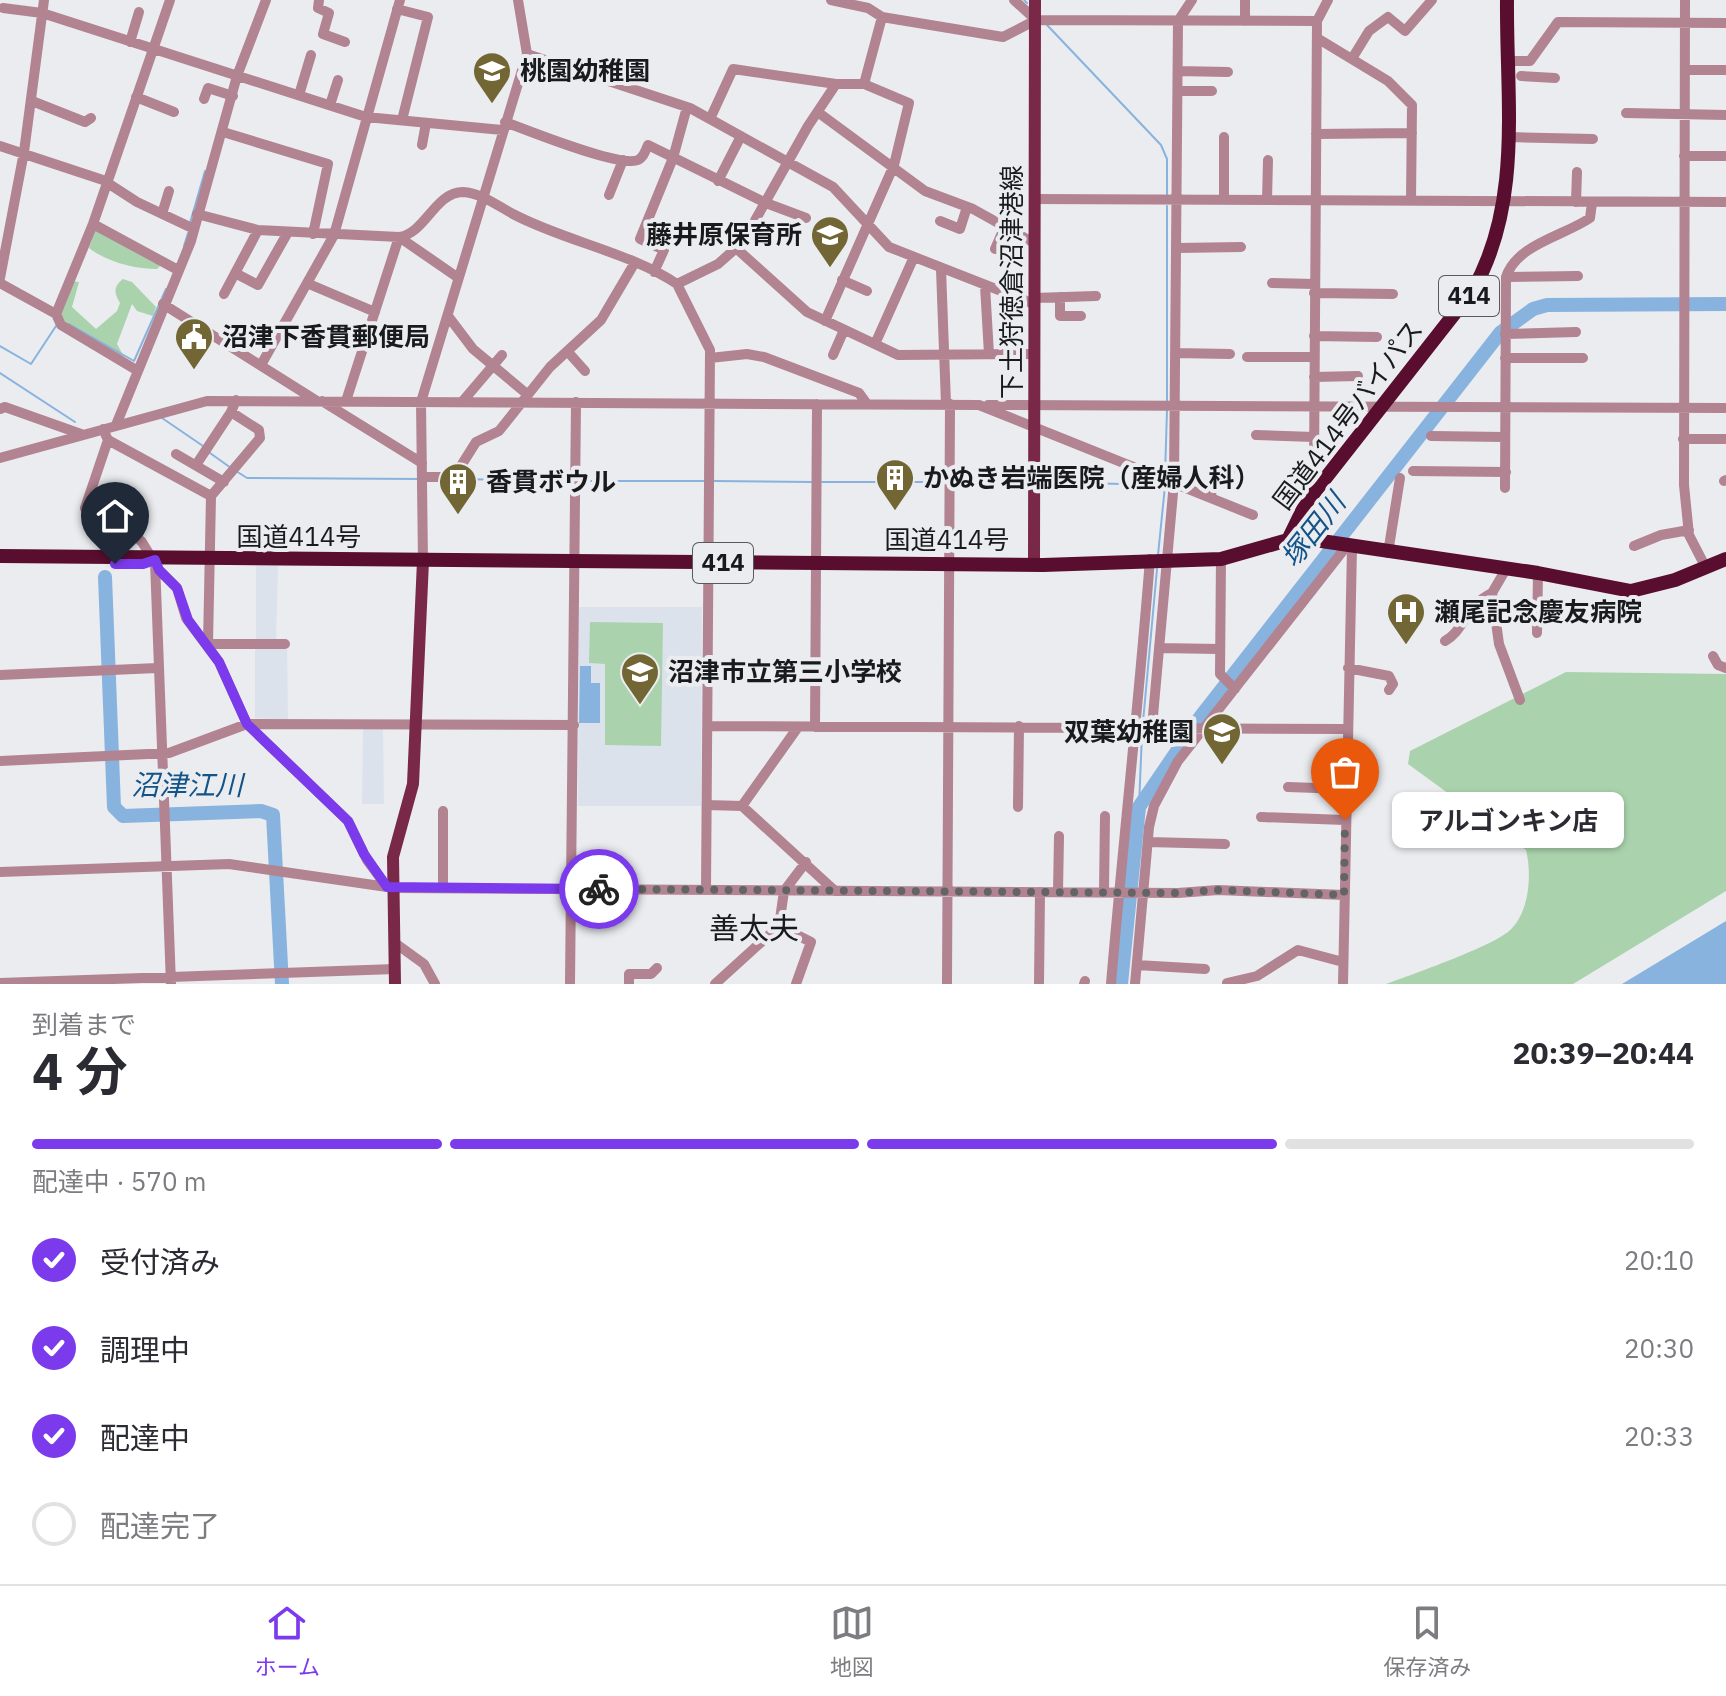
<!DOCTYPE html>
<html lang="ja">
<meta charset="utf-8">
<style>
:root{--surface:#fff;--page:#f2f2f3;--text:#2b2b33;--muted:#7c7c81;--line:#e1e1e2;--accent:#7c3aed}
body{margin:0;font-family:"IBM Plex Sans","Noto Sans JP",sans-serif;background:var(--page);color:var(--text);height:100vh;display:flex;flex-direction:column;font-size:30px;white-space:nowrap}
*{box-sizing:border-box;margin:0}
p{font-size:26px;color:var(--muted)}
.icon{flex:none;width:44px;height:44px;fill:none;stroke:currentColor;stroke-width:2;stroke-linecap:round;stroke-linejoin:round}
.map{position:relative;height:984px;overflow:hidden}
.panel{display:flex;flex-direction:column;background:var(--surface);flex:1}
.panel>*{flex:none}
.pin{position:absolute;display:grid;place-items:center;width:68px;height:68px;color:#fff;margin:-82px -34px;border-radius:50% 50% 50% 0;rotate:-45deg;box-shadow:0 0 8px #0007}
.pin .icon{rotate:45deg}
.courier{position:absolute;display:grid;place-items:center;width:80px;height:80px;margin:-40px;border:6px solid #7c3aed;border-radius:50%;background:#fff;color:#222;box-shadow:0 2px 10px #0007}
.bubble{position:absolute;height:56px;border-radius:12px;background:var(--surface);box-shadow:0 2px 6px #0004;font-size:26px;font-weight:700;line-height:56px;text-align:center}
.head em{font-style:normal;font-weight:700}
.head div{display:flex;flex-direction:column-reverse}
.head{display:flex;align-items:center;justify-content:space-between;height:136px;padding:0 32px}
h1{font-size:52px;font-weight:700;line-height:60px}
.bar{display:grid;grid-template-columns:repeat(4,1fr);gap:12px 8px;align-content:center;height:96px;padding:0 32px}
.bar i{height:10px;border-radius:6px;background:var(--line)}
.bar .current{background:var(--accent)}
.bar p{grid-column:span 4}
ol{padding:0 32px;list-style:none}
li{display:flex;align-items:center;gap:24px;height:88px}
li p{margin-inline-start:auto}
li .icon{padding:8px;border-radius:50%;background:var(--accent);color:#fff;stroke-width:4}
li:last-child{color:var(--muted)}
li i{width:44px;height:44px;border:4px solid var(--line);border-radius:50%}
.dock{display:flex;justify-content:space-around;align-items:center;height:112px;border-top:2px solid var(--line);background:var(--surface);font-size:22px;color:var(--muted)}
.dock a{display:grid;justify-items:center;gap:4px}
.dock .current{color:var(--accent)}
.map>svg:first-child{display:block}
.built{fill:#dce2ec}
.green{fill:#aad3ad}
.water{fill:#88b3de}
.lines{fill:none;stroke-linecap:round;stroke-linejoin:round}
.stream{stroke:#88b3de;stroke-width:2}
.river{stroke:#88b3de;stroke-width:14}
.minor{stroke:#b28391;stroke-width:10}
.major{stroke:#792847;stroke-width:12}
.highway{stroke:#590e2f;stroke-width:14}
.done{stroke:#626465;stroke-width:8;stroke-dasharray:0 14.4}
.route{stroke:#7c3aed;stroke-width:10}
.labels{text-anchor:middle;stroke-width:8;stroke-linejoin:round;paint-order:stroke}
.shield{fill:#eaecef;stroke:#58595b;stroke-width:2}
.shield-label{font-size:24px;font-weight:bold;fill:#191a1b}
.poi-label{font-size:26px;font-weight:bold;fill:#191a1b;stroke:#eaecef;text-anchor:start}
.street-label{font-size:26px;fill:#191a1b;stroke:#eaecef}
.water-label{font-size:28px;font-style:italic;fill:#125489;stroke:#eaecef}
.quarter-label{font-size:30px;fill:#191a1b;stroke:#eaecef}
</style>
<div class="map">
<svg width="1726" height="984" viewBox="0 0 1726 984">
<rect width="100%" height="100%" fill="#eaecef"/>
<!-- built -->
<path class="built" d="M256,566h22l-2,76 -20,-1z
M579,607h123l-1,199h-123z
M255,645h32l1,75 -33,-2z
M363,729h20l1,75h-22z"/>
<!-- green -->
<path class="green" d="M96,229l66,35 -5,5c-22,0 -50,-7 -68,-21z
M123,279l9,3 24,25 -3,9 -16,-5 -5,-7 -15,40 7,13 -61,-31 -4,-11 11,-34 9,1 -7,25 24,22 21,-18 3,-8c-6,-10 -7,-16 3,-24z
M590,622l73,1 -2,123 -56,-1v-81l-16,-1z
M1566,672l160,2v217l-153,93h-187c28,-10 101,-36 122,-52 22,-18 24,-58 18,-82l-118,-86 2,-13z"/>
<!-- water -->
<path class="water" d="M580,666h11v17h9v40h-21z
M1726,921v63h-104z"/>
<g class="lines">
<!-- stream -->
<path class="stream" d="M1024,0l3,3
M1047,25l114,120 6,14v36
M190,223l15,-52
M184,246l4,-13
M69,324l65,37 32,-72
M0,346l31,18 25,-38
M0,373l75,49
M1167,403v-197
M162,418l41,28
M210,453l21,15
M236,471l11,7 173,1
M1165,475l2,-65
M458,479l114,2
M578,481h126
M714,481l98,1
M822,482h122
M954,482h74
M1038,482l127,3
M1158,555l7,-69
M1143,722l14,-153
M1139,807l3,-74"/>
<!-- river -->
<path class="river" d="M105,577l9,230 9,9 138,-5 12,4 9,169
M1121,984l18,-177 62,-91 299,-383 33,-24 14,-4 179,-1"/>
<!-- minor -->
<path class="minor" d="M319,0l-1,8 11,5 -6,21 22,8
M831,0l37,8 14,9 121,20 33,-17 281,1
M1014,0l22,20
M1245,0v21
M1685,0l-1,485 5,50 17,33
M3,8l39,5 324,104 136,13
M397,9l31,8 -26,103
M1317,38l71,43 24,24 -1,96
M130,42l9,-30
M527,54l163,54 143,79 56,60 145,57
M1353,57l16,-26 19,-14 17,14 27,-31
M1507,61h23l28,-39 168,1
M1685,70h41
M1178,71l50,1
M1521,76l34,2
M1178,91h34
M299,95l12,-40
M136,97l38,15
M204,99l4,-11 25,8
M32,101l53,21 6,-4
M330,105l8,-25
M819,113l106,78 48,18 61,34
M1626,113l100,2
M710,119l23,-50 103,15
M505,122c22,8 115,46 133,38 6,-3 7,-9 10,-15l118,58 40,15
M223,132l105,32 -15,70
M1316,134l96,-1
M1508,137l85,2
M422,145l4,-22
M0,146l103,34 34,22 55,26
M1684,156h42
M718,181l23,-45
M609,195l14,-35
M1034,199l692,3
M1224,200v-63
M1267,200l1,-40
M1576,202l1,-30
M162,214l7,-23
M197,214l61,16 141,7c26,-3 36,-45 64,-45 18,1 35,14 50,22 51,27 119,39 164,70l33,66 -4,540
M940,221l20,8 7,-22
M93,224l85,46
M399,237l58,40
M1177,248l64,-1
M737,249l70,63 91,43 136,-1
M995,249l10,-23
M941,269l5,135
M654,272l10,-22 -24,-11 33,-81 14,-51
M235,273l23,12 30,-53
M1506,277l72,-1
M0,278l24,-126 20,-152
M842,280l25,11
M0,283l56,31
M1272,283l42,1
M309,284l66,28
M677,284l41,-20 25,-22 65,-116 28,-42h28l18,-67
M985,286l4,68
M1314,293l79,1
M224,294l34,-64
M1060,297v19h21
M1034,298l62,-2
M163,304l154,97
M448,316l25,33 54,45
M825,321l69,-156 15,-62 -45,-19
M1505,334l71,-2
M1314,336l63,1
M875,344l38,-85
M568,352l17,19
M1175,353l55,1
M833,355l11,-25
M1247,357h67
M710,358l37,-4 17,3 95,36 8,11
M1505,358h78
M261,365l73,-130 66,-235
M138,371l-77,-46 -5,-11 37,-90 77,-224
M1314,377l44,-1
M236,400l-5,12 28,18 1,8 -49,58 -3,148h77
M322,401l100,62
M346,401l53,-164
M462,402l40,-47
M988,405l738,3
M0,409l5,-2 76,27
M116,425l75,-184 46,-165 29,-76
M103,429l5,11 -23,68 44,22 13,12 17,28 18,18 9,30 33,44 28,62 101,97 19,39 20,27
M1256,435l58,2
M1431,436l74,1
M1683,439h43
M108,440l103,56
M176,454l48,28
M0,458l207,-57 772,4 274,110
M196,465l35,-53
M1314,468l3,-447 11,-21
M1413,471l93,1
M422,477h32l22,-35 23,-11 51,-64 51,-47 33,-56
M1724,481l2,-1
M1505,488l1,-211c11,-33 58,-41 84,-59l2,-15
M1211,498l2,-27h17
M1634,546l27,-11 28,-5
M1388,553l12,-75
M1221,559l-1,115 15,15
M423,561l-2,-159 106,-348 -9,-54
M155,562l16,422
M1506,569l-14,24 7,51 21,56
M1537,633l1,-60
M1445,641c19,-10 20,-35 47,-48
M1159,648l60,1
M1713,656l5,9 8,3
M1348,668l41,8 4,8 -4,6
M0,675l157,-7
M708,726l638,3
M815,727l2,-323
M1152,727l22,-245 4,-461 14,-21
M0,761l169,-8 78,-29 327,1
M1288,787l57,2
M707,805l35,1 93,85
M742,806l56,-79
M1018,807l1,-81
M1261,817l84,3
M1148,842l77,2
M0,872l229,-8 165,24 784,5 40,-3 126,5
M443,888v-77
M1058,892l1,-56
M1104,892l1,-76
M779,926l32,16 -15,42
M395,943l29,21 11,20
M1137,965l68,4
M0,983l395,-14
M1227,983l30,-7 41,-26 45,12
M570,984l6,-582
M629,984v-10h22l6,-6
M715,984l64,-58 5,-35 22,-29
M947,984l3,-580
M1039,984l1,-92
M1084,984l1,-3
M1111,984c12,-142 28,-283 39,-425
M1135,984l14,-157 5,-21 24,-45 168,-214
M1343,984l9,-436"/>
<!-- major -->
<path class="major" d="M1034,565l1,-565
M395,984l-2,-127 20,-73 10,-223"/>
<!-- highway -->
<path class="highway" d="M1288,540l18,-37 167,-213c50,-88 33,-192 34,-290
M0,556l1043,9 178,-6 67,-19 20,-1 230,34 93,18 44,-11 51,-21"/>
</g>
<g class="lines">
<!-- done -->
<path class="done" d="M599,889l579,4 40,-3 126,5 1,-75"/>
<!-- route -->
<path class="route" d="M115,564h28l12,-4 4,10 18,18 11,32 31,42 28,62 101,97 16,33 23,33 212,2"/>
</g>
<!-- icons -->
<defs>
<symbol id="school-pin" viewBox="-11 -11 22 30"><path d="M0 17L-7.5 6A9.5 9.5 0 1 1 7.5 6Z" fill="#726734" stroke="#eaecef"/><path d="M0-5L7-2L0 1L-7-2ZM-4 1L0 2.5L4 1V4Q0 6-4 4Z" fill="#fff"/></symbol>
<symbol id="civic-pin" viewBox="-11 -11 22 30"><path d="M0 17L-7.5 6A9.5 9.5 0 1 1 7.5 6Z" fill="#726734" stroke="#eaecef"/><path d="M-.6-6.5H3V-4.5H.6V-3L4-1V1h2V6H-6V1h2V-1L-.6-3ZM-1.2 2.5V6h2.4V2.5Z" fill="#fff"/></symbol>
<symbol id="building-pin" viewBox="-11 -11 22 30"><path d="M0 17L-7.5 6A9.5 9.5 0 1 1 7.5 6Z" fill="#726734" stroke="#eaecef"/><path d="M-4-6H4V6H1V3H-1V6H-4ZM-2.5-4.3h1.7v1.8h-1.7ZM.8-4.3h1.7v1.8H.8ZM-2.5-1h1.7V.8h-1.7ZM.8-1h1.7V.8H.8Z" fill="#fff"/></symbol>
<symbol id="hospital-pin" viewBox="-11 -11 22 30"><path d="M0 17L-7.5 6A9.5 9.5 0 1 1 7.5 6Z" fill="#726734" stroke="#eaecef"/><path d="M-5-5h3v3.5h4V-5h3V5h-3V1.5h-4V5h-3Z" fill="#fff"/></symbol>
</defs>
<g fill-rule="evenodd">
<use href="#school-pin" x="470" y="49" width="44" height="60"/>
<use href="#school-pin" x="808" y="213" width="44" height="60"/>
<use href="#civic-pin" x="172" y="315" width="44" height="60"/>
<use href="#building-pin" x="873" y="456" width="44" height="60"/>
<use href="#building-pin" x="436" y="460" width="44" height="60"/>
<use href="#hospital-pin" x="1384" y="590" width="44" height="60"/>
<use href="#school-pin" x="618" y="650" width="44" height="60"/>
<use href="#school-pin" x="1200" y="710" width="44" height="60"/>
</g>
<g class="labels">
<!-- shield labels -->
<g class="shield">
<rect x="1439" y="276" width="60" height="40" rx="6"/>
<rect x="693" y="543" width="60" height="40" rx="6"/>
</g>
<g class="shield-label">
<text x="1469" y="304">414</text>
<text x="723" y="571">414</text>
</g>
<!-- poi labels -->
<g class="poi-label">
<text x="520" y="80">桃園幼稚園</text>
<text x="802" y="244" text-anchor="end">藤井原保育所</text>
<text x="222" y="346">沼津下香貫郵便局</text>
<text x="923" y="487">かぬき岩端医院（産婦人科）</text>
<text x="486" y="491">香貫ボウル</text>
<text x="1434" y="621">瀬尾記念慶友病院</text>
<text x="668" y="681">沼津市立第三小学校</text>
<text x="1194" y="741" text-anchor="end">双葉幼稚園</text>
</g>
<!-- street labels -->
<g class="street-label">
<text transform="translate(1012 282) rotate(-90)" y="9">下土狩徳倉沼津港線</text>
<text transform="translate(1348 415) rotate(-53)" y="9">国道414号バイパス</text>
<text x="299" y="546">国道414号</text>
<text x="947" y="549">国道414号</text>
</g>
<!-- water labels -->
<g class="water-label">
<text transform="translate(1313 530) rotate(-52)" y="10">塚田川</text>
<text x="187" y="795">沼津江川</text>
</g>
<!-- quarter labels -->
<g class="quarter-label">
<text x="754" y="939">善太夫</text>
</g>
</g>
</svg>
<div class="pin" style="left:1345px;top:820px;background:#ea580c"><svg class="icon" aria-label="bag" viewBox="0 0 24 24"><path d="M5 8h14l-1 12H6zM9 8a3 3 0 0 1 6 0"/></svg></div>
<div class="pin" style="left:115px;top:564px;background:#1f2937"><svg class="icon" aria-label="home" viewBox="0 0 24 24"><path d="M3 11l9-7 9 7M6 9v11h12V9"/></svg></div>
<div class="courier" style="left:599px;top:889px"><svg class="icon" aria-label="bike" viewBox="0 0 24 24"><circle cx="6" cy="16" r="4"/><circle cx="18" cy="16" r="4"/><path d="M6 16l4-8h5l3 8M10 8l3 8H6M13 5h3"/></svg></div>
<div class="bubble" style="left:1392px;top:792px;width:232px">アルゴンキン店</div>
</div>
<section class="panel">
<div class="head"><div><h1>4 分</h1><p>到着まで</p></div><em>20:39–20:44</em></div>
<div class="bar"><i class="current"></i><i class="current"></i><i class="current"></i><i></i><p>配達中 · 570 m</p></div>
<ol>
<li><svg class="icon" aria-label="check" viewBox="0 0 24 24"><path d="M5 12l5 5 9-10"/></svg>受付済み<p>20:10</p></li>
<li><svg class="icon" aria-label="check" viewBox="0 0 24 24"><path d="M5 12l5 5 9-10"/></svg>調理中<p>20:30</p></li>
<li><svg class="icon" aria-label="check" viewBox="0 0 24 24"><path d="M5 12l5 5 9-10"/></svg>配達中<p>20:33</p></li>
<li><i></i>配達完了</li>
</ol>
</section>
<nav class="dock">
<a class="current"><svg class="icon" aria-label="home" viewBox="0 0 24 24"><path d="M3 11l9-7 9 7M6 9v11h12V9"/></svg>ホーム</a>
<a><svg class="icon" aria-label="map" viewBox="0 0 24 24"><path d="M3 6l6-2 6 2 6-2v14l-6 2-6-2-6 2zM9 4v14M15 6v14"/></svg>地図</a>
<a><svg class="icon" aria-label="saved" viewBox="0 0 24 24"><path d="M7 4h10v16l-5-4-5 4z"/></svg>保存済み</a>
</nav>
